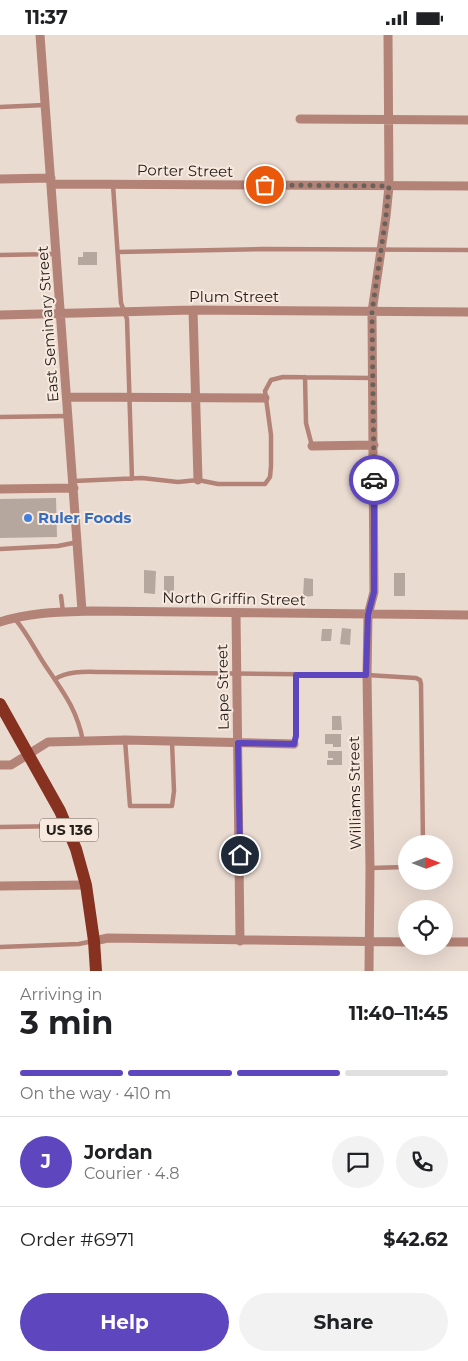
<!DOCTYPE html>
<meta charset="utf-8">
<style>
:root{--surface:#fff;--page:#f2f2f2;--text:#202124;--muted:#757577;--line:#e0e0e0;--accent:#5e46bf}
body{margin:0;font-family:Montserrat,sans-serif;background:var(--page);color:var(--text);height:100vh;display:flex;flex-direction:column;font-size:19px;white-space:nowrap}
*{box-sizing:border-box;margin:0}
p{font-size:16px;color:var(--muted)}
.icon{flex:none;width:28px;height:28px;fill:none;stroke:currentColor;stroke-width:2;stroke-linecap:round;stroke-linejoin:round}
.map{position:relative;height:936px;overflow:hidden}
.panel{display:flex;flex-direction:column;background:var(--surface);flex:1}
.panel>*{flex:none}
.needle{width:32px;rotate:90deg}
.controls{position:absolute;left:398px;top:800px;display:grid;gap:10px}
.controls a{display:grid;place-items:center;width:55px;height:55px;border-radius:50%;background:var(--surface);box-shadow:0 5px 20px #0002;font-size:25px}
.pin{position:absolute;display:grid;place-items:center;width:42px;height:42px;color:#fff;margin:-21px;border:2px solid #fff;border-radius:50%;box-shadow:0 1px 5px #0007}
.courier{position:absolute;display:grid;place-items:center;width:50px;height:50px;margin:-25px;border:4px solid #5e46bf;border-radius:50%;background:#fff;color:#222;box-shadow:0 1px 6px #0007}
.headline em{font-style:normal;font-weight:700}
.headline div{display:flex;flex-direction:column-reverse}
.headline{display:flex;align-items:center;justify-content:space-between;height:85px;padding:0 20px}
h1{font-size:32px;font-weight:700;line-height:38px}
.bar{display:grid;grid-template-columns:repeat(4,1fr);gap:8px 5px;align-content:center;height:60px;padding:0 20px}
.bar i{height:6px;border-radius:4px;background:var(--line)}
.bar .active{background:var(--accent)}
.bar p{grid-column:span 4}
.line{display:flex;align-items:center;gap:12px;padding:0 20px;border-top:1px solid var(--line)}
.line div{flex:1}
.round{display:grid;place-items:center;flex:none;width:52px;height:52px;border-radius:26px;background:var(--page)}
.cta{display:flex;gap:10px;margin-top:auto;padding:10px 20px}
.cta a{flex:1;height:58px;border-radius:30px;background:var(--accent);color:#fff;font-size:20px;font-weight:700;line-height:58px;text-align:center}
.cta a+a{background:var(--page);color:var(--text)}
.status{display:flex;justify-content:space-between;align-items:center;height:35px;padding:0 25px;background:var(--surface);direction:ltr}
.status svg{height:14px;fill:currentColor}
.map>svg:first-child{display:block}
.building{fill:#b5a79e}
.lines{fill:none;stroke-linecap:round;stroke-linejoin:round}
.service{stroke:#b48377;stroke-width:4.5}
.minor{stroke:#b48377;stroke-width:9}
.primary{stroke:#873220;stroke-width:12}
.done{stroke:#6a615b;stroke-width:5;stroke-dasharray:0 9}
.route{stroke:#5e46bf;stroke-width:6}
.shop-dot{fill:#3f7fe0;stroke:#f8e9df;stroke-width:2}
.labels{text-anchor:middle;stroke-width:4;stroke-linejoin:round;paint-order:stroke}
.shield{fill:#f8e9df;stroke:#645c56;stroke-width:1}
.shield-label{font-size:14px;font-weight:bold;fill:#25201c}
.street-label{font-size:15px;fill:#25201c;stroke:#f8e9df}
.shop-label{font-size:15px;font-weight:bold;fill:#366cbe;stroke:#f8e9df;text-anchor:start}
</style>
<div class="status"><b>11:37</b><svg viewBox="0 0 49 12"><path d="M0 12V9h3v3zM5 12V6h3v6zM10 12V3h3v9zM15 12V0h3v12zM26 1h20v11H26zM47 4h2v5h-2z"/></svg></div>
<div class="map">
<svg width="468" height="936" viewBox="0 0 468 936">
<rect width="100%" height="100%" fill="#eadbd1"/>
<!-- building -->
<path class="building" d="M83,217h14v13h-19v-8h5z
M56,463l1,39 -57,1v-39z
M144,535l12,1 -1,23 -11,-1z
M394,538h11v23h-11z
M164,541h10v18h-10z
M304,543l9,1v17l-10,1z
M342,593l9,1 -1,16 -10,-1z
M322,594h10l-1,12h-10z
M332,681h9l1,14h-10z
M325,699h16v13h-8v-3h-8z
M328,716h14v14h-15v-5h6v-2h-5z"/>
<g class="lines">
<!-- service -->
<path class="service" d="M0,72l45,-2
M113,150l8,118 6,16 5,160
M118,217l145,-3 205,1
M0,220l56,-1
M305,342l1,46 6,23
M0,382l68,-1
M74,446l68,-3 36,4 20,-2 20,4h47l5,-7 1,-11v-31l-6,-44 6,-11 12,-3 89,1
M0,514l58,-3 20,-4
M61,561l2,16
M15,584c13,15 21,33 32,49 17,25 30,42 36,73
M55,644c14,-9 33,-7 49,-7l263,3 49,3 4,2 1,4 2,160
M125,705l5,66h42l2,-15 -2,-49
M294,709l2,-8v-61
M0,792l66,-1
M370,833l36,-1
M0,912l79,-3 14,-3"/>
<!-- minor -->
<path class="minor" d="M40,0l42,576
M300,84l168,1
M0,144l51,-1
M51,149l417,2
M193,275l5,170
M0,280l193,-5 275,2
M67,362l198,1
M312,411l62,-1
M0,454l74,-1
M236,578l4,328
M0,587c31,-10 60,-10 92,-11l376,4
M0,730h11l37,-23 77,-2 169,4
M0,851l86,-1
M94,906l14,-3 298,4
M444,907h24
M369,936l1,-103 -3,-193 1,-60 6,-23 -2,-280 14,-96 3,-30 -1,-151"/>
<!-- primary -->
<path class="primary" d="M0,669l60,107 16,38 10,36 8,56 2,30"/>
</g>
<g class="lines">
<!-- done -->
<path class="done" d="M265,150l124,1 -3,30 -14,96 2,168"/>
<!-- route -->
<path class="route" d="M240,820l-2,-112 56,1 2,-8v-61h70l2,-60 6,-23v-112"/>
</g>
<!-- markers -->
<circle class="shop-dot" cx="28" cy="483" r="5"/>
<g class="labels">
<!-- shield labels -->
<rect class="shield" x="40" y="783.5" width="58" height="23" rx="4"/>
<g class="shield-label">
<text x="69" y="800">US 136</text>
</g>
<!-- street labels -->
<g class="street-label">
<text transform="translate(185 136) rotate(1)" y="5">Porter Street</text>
<text x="234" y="267">Plum Street</text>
<text transform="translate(48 289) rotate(-94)" y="5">East Seminary Street</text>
<text transform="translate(234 564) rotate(1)" y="5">North Griffin Street</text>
<text transform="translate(223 652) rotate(-91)" y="5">Lape Street</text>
<text transform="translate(355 758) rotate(-91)" y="5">Williams Street</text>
</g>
<!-- shop labels -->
<g class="shop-label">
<text x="38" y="488">Ruler Foods</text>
</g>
</g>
</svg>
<div class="controls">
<a><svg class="needle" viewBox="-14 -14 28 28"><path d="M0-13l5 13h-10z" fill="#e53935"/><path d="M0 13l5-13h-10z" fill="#757577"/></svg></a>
<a><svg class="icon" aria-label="locate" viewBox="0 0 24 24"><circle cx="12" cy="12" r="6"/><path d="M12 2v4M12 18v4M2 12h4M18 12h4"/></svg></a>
</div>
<div class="pin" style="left:265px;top:150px;background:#ea580c"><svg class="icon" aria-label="bag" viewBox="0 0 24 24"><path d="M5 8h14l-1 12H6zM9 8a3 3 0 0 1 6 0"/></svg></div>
<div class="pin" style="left:240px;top:820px;background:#1f2937"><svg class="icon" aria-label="home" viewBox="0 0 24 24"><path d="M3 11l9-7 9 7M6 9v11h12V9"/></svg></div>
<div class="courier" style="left:374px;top:445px"><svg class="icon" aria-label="car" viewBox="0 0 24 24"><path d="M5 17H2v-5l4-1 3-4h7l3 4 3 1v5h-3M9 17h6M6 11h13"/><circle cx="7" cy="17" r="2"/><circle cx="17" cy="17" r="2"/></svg></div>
</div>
<section class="panel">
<div class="headline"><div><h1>3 min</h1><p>Arriving in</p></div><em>11:40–11:45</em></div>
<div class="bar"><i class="active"></i><i class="active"></i><i class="active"></i><i></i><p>On the way · 410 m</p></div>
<div class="line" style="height:90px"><b class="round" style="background:var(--accent);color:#fff">J</b><div><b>Jordan</b><p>Courier · 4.8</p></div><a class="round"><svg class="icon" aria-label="chat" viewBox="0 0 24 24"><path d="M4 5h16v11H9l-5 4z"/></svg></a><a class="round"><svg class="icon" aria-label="phone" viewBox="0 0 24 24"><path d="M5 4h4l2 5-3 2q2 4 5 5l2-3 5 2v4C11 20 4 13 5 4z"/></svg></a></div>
<div class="line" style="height:65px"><div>Order #6971</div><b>$42.62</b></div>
<div class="cta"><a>Help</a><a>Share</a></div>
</section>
